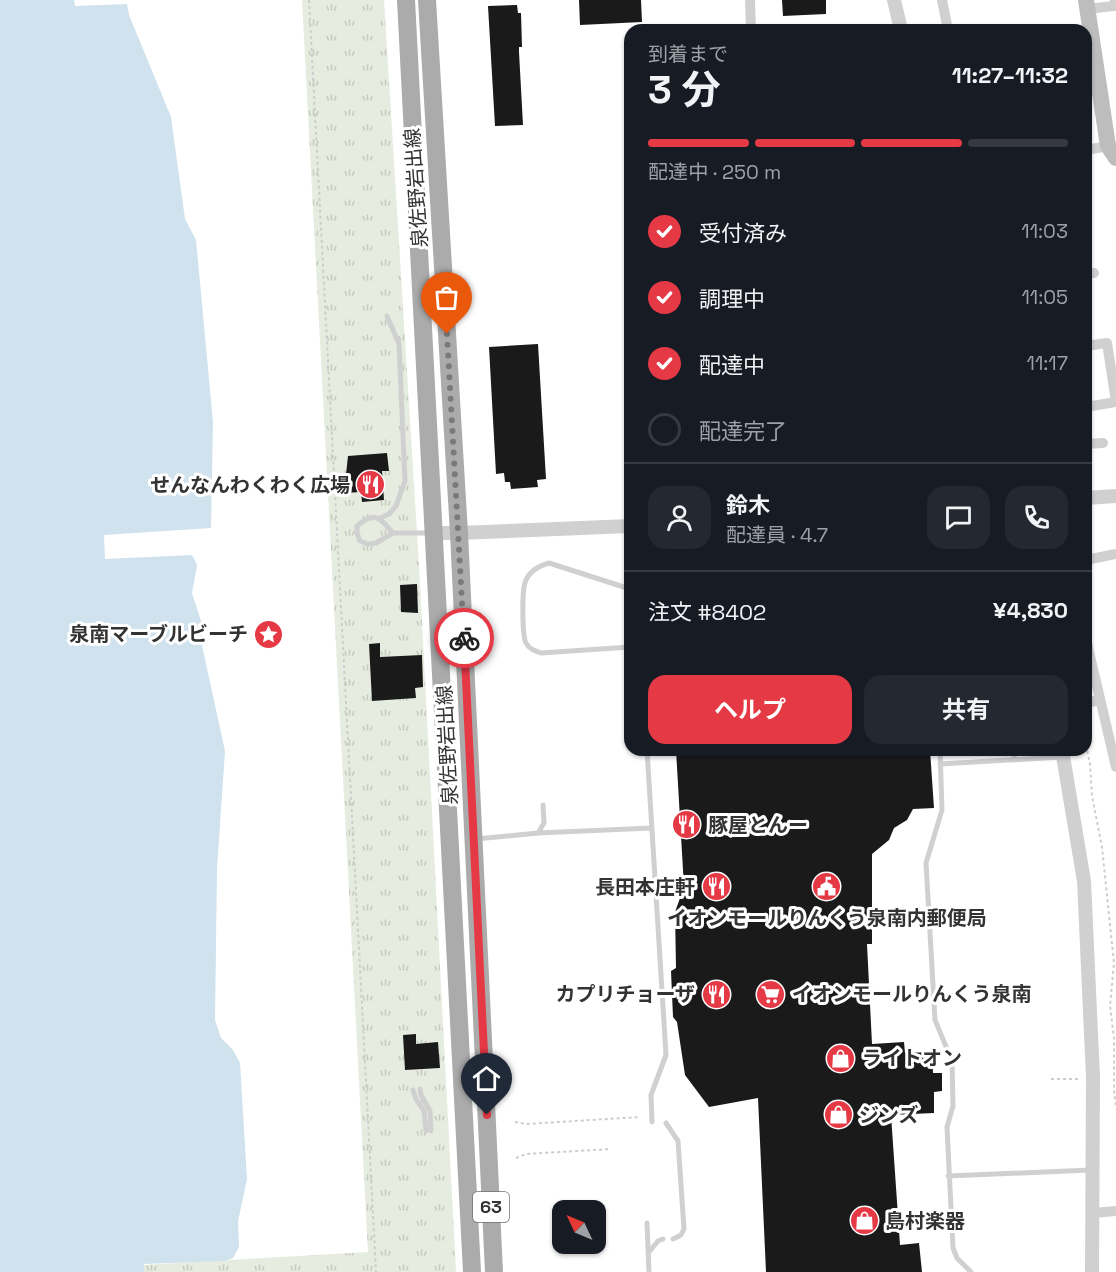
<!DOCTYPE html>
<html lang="ja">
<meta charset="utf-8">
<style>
:root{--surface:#171b24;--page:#242831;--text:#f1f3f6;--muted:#9ea1a6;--line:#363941;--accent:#e63946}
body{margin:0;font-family:"Space Grotesk","Noto Sans JP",sans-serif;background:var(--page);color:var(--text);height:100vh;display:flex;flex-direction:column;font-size:22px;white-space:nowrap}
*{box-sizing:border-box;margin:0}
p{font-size:20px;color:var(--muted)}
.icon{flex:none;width:33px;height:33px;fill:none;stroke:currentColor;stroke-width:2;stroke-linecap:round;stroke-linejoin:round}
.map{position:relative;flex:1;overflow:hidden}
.details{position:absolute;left:624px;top:24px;width:468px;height:732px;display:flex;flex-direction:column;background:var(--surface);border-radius:18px;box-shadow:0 2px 4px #0004}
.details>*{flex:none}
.needle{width:39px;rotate:314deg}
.tools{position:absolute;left:552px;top:1200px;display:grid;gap:12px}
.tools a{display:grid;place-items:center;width:54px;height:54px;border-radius:12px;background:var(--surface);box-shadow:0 2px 4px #0004;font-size:30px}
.pin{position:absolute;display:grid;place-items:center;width:51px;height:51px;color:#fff;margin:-62px -26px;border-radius:50% 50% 50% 0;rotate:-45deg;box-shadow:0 0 6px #0007}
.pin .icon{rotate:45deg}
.courier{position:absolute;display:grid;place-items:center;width:60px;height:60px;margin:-30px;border:4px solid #e63946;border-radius:50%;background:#fff;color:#222;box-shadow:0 2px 8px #0007}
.summary em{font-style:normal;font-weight:700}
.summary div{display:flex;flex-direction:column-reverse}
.summary{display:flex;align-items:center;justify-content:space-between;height:102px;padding:0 24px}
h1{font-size:39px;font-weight:700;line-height:45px}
.bar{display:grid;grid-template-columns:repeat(4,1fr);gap:9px 6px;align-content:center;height:72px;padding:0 24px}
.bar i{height:8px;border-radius:4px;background:var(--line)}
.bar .on{background:var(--accent)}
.bar p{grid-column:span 4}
.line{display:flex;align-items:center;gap:15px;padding:0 24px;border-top:2px solid var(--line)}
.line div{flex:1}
.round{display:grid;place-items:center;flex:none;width:63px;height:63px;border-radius:18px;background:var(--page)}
ol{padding:0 24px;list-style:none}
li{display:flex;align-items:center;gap:18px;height:66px}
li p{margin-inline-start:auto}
li .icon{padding:6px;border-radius:50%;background:var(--accent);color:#fff;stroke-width:4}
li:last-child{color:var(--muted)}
li i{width:33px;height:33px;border:3px solid var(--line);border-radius:50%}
.cta{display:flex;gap:12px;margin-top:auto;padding:12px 24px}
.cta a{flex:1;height:69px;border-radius:18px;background:var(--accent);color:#fff;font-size:24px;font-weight:700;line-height:69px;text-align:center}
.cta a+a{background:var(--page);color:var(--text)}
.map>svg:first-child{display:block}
.park{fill:url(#park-tufts)}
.water{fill:#cfe2ee}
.building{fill:#1a1a1a}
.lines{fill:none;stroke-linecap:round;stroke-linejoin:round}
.path{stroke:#cdcdcd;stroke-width:2;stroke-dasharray:3 3;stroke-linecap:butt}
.service{stroke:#d0d0d0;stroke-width:5}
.minor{stroke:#d0d0d0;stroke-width:10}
.tertiary{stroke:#d0d0d0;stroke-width:14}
.secondary{stroke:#bdbdbd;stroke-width:16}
.primary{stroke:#ababab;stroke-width:18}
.done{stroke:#7a7a7a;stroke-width:6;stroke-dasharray:0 10.8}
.route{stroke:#e63946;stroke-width:8}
.labels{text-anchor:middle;stroke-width:6;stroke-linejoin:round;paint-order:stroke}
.shield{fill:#fff;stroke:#707070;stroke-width:1.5}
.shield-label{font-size:18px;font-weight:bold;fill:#333}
.street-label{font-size:20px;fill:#333;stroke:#fff}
.poi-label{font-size:20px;font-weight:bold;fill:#333;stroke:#fff;text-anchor:start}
</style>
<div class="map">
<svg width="1116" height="1272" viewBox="0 0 1116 1272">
<defs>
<pattern id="park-tufts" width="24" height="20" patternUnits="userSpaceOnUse" patternTransform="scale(1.5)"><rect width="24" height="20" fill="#e6ecdf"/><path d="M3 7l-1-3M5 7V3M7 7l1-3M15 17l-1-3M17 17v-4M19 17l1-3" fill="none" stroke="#c6cbc0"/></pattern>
</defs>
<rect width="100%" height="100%" fill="#fff"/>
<!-- park -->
<path class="park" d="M302,0h82l35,565 37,707h-312v-7l224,-13z"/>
<!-- water -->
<path class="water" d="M0,0h74l1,6 52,-2 2,11 42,102 14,102 11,21 17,182 -2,106 -107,7 1,24 87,-4 5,10 -5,28 11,34 -2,14 24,110 -8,117 -2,152 6,18 12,12 7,13 7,116 -9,42 1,26 -6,11 -8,3 -81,3v8h-144z"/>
<!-- building -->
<path class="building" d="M579,0h62l1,22 -62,3z
M782,0h44v14l-43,2z
M517,5l1,8h3l1,34h-3v5l4,73 -28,1 -7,-120z
M538,344l8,135 -9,1 1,7 -27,2 -1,-7h-5l-1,-9 -8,1 -7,-127z
M387,453l2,18h-7l2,29 -22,2 -1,-10 -17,1 4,-37z
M417,584l1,29 -17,-1 -1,-27z
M380,643v14l42,-2 1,32 -8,1 1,10 -44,3 -3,-57z
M676,750h254l4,58 -21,1 -6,11 -13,8 -5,12 -17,14v90h-5l5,100 32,-2 1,11 27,-1 1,21h9v18l-8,1v21l-43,2 9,130 19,-2 3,29h-156l-8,-174 -49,9 -24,-32 -8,-53 -4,-5 -2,-46 5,-3 -1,-56 9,-25z
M416,1034v10l22,-2 2,26 -35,2 -2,-35z"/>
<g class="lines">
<!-- path -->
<path class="path" d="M309,0l67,1272
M1086,745l4,19 2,32 10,51 12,116 -4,43 4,32v52l2,16
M1051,1079h29
M515,1122l11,2 114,-7
M516,1158l10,-4 85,-5"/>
<!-- service -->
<path class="service" d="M380,518l9,-4 7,-8 9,-25 -6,-137 -12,-28
M393,533c-13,-15 -18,-23 -36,-7v7l3,8 8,3 8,-1 17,-10h38
M630,589l-81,-26c-10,3 -21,8 -24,20 -3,8 -3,53 1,60 3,6 9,8 15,10l89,-6
M647,750l19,305 -15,40 1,27
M940,750l2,60 -16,53 9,157 17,41 1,45 -6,21 6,121 4,10 14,14
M1014,750v10
M940,764l122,-7
M538,833l6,-10 -1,-18
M476,839l62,-6 113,-5
M420,1089l1,6 9,16 1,20
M413,1090l3,9 8,12 2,20
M666,1123l12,18 6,88 -3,6 -8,4
M948,1176l143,-6
M647,1223l2,49
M649,1252l9,-11 5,-2"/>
<!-- minor -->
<path class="minor" d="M750,0l1,30
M942,0l6,30
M1087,9l27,-3 1,-6
M1086,150l22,-4
M1086,274l8,-1
M1086,346l21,-3 9,59 -30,5
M1086,444l17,-1
M1086,560l30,-6
M1086,639l30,128
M1086,703l14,-3
M1093,1213l23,-2"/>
<!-- tertiary -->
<path class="tertiary" d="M894,0l7,30
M1086,498l30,-2
M435,533h24l171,-7
M1062,750l22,131 9,196 -1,195"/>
<!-- secondary -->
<path class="secondary" d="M1086,0l22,146 8,12"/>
<!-- primary -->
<path class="primary" d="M406,0l66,1272
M427,0l32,533 35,739"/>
</g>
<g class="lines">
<!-- done -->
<path class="done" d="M447,334l17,304"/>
<!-- route -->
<path class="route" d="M464,638l23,477"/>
</g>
<!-- icons -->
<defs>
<symbol id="restaurant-disc" viewBox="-11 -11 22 22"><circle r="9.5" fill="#e63946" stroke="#fff"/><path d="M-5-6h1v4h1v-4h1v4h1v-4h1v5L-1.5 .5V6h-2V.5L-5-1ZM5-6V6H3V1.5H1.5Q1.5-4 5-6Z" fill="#fff"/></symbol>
<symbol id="sight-disc" viewBox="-11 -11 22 22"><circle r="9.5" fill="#e63946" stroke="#fff"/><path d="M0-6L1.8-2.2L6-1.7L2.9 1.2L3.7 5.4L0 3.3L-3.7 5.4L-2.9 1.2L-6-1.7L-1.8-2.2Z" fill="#fff"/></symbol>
<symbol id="civic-disc" viewBox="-11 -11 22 22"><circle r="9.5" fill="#e63946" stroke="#fff"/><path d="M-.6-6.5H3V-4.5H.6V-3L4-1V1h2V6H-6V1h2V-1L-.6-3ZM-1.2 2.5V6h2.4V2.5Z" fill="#fff"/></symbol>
<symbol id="supermarket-disc" viewBox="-11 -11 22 22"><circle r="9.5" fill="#e63946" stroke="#fff"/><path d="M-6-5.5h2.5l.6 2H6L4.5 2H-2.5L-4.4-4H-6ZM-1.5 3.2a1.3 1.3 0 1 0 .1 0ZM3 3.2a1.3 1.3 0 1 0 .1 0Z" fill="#fff"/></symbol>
<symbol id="shop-disc" viewBox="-11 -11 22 22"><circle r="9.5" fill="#e63946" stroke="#fff"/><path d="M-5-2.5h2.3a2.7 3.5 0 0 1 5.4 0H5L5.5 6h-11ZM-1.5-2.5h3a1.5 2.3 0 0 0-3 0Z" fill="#fff"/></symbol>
</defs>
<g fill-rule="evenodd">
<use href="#restaurant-disc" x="354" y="468" width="33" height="33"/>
<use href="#sight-disc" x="252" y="618" width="33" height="33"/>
<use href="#restaurant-disc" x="670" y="808" width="33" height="33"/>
<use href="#restaurant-disc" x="700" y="870" width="33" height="33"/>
<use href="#civic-disc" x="810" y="870" width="33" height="33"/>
<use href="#restaurant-disc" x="700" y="978" width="33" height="33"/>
<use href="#supermarket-disc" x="754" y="978" width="33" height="33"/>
<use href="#shop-disc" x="824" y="1042" width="33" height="33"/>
<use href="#shop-disc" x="822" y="1098" width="33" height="33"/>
<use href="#shop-disc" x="848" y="1204" width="33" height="33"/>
</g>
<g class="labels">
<!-- shield labels -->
<rect class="shield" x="473" y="1192" width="36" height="30" rx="4.5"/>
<g class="shield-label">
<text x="491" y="1213">63</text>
</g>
<!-- street labels -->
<g class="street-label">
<text transform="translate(416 188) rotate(-94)" y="7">泉佐野岩出線</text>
<text transform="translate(447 745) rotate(-93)" y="7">泉佐野岩出線</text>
</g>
<!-- poi labels -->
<g class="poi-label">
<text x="350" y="492" text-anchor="end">せんなんわくわく広場</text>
<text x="248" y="641" text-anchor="end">泉南マーブルビーチ</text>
<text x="708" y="832">豚屋とんー</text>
<text x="695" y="894" text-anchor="end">長田本庄軒</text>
<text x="827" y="925" text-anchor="middle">イオンモールりんくう泉南内郵便局</text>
<text x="695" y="1001" text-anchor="end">カプリチョーザ</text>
<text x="792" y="1001">イオンモールりんくう泉南</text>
<text x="862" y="1065">ライトオン</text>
<text x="859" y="1122">ジンズ</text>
<text x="885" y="1228">島村楽器</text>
</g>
</g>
</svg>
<div class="tools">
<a><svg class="needle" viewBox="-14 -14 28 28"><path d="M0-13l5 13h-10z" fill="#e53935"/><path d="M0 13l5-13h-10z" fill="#9ea1a6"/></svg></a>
</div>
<div class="pin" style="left:447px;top:334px;background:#ea580c"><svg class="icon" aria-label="bag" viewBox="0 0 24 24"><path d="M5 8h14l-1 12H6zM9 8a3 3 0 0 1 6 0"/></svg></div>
<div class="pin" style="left:487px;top:1115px;background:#1f2937"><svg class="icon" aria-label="home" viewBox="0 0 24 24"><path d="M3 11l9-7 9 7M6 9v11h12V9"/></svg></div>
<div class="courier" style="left:464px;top:638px"><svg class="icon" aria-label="bike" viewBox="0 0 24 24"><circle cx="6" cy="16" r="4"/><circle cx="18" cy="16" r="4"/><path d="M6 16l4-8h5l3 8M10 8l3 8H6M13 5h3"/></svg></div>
<section class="details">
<div class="summary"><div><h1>3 分</h1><p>到着まで</p></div><em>11:27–11:32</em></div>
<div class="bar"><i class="on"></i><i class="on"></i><i class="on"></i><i></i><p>配達中 · 250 m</p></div>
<ol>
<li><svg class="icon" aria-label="check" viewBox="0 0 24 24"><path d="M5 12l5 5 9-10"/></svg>受付済み<p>11:03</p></li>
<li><svg class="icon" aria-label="check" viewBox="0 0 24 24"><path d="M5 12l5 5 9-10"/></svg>調理中<p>11:05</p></li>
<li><svg class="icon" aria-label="check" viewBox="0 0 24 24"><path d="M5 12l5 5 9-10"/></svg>配達中<p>11:17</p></li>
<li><i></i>配達完了</li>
</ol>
<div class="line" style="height:108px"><a class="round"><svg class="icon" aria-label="person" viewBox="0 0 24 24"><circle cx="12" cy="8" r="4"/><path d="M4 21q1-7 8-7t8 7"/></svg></a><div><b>鈴木</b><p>配達員 · 4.7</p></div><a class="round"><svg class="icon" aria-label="chat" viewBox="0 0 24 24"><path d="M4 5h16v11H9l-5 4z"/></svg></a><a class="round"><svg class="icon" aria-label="phone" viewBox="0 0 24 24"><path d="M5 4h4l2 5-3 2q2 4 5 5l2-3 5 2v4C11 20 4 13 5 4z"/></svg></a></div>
<div class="line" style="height:78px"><div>注文 #8402</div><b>¥4,830</b></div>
<div class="cta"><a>ヘルプ</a><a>共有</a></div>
</section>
</div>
